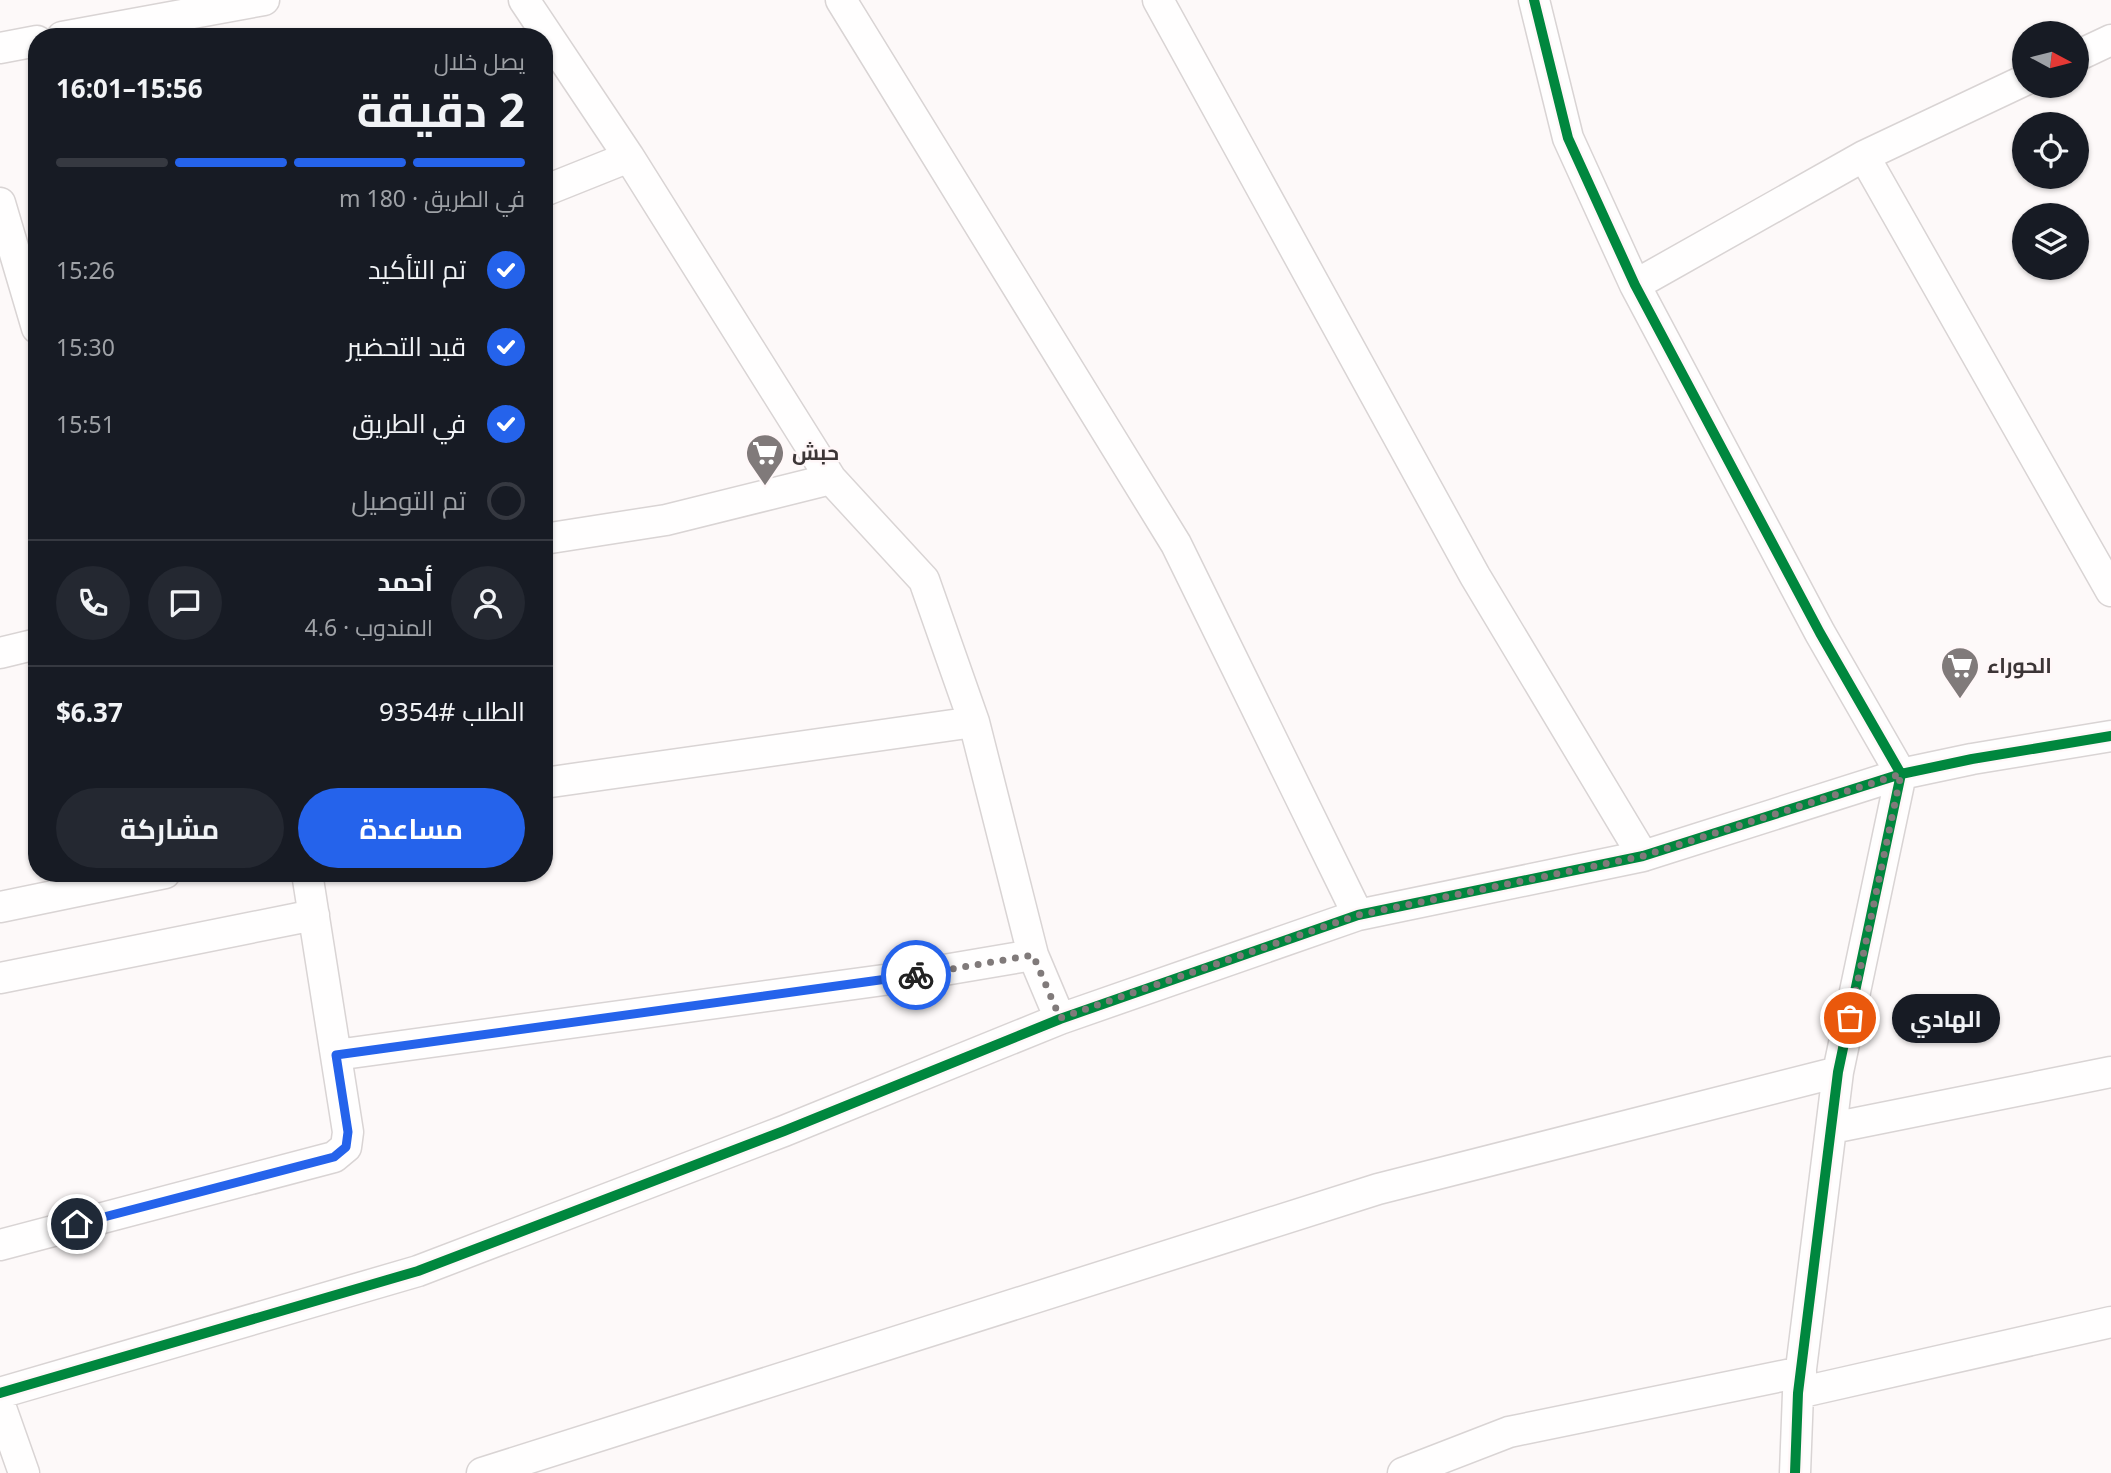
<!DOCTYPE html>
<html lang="ar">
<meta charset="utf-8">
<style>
:root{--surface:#171b24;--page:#242831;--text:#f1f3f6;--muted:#9ea1a6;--line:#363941;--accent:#2563eb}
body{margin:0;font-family:"Noto Sans",Cairo,sans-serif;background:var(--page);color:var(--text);direction:rtl;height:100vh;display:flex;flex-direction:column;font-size:26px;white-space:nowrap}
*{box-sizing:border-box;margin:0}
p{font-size:23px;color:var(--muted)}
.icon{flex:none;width:38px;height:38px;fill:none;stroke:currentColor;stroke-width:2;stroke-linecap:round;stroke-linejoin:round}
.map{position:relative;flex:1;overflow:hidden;direction:ltr}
.drawer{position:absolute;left:28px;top:28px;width:525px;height:854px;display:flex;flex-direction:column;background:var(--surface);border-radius:28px;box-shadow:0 2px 5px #0004;direction:rtl}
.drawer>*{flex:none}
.needle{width:46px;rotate:97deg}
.buttons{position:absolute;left:2012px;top:21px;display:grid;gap:14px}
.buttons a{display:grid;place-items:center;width:77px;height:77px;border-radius:50%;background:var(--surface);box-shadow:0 2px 5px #0004;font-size:35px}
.pin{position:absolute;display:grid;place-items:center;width:60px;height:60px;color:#fff;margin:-30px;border:4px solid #fff;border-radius:50%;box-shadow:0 2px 7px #0007}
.courier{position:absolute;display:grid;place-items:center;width:70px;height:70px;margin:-35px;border:5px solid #2563eb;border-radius:50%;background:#fff;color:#222;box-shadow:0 2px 9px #0007}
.bubble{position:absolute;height:49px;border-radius:24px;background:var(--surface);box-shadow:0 2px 5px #0004;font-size:23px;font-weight:700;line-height:49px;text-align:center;direction:rtl}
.headline em{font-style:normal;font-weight:700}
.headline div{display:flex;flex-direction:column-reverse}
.headline{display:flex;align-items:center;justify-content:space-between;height:119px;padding:0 28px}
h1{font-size:46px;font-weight:700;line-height:52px}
.bar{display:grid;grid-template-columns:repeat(4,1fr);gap:10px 7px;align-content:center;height:84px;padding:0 28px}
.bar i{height:9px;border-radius:5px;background:var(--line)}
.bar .current{background:var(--accent)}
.bar p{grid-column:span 4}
.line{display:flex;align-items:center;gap:18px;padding:0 28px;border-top:2px solid var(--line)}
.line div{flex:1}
.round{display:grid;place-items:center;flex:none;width:74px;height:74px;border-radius:37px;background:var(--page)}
ol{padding:0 28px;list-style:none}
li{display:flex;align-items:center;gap:21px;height:77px}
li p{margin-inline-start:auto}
li .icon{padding:7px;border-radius:50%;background:var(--accent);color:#fff;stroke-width:4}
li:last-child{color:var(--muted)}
li i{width:38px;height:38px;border:4px solid var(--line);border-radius:50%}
.button{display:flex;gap:14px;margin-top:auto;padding:14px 28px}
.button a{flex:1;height:80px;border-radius:42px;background:var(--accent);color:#fff;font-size:28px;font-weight:700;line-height:80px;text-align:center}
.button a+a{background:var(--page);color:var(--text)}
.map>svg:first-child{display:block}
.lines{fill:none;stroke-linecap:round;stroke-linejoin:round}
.minor-casing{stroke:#d9d4d4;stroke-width:33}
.minor{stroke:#fffefe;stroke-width:30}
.cycleway-casing{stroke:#fff7f8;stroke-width:15}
.cycleway{stroke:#00873e;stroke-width:10}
.done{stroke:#807a7a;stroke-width:7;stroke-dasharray:0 12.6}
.route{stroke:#2563eb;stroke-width:9}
.labels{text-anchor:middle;stroke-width:5;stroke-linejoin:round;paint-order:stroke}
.poi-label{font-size:21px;font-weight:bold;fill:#3c3536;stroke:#fff7f8;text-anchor:start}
</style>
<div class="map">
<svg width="2111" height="1473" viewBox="0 0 2111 1473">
<rect width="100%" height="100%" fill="#fdf9f9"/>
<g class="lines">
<defs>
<path id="minor" d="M524,0l105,157 202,322 93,101 50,142 59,233 27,64
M841,0l335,544 182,371
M1158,0l317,576 168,280
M1534,0l34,138 67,147 185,348 81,141 -63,298 -40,321 -3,80
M62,37l202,-37
M0,48l37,-7
M2077,56l34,-16
M1864,156l247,435
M544,191l85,-34
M0,203l37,125
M1635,285l229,-129 161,-76
M544,539l122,-19 165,-41
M0,653l37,-9
M544,783l430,-61
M0,907l165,-34
M0,978l314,-63
M336,1055l555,-76 142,-24
M1832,1128l279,-56
M0,1245l334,-88 12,-10 2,-15 -41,-259
M0,1393l418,-122 366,-140 276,-112 298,-104 285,-59 258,-82 71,-15 139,-23
M1798,1393l313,-71
M0,1405l24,68
M482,1473l896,-284 460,-117
M1403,1473l106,-41 292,-60"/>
</defs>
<!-- minor casing -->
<use href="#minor" class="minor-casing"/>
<!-- minor -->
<use href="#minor" class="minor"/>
<defs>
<path id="cycleway" d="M1534,0l34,138 67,147 185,348 81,141 -63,298 -40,321 -3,80
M0,1393l418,-122 366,-140 276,-112 298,-104 285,-59 258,-82 71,-15 139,-23"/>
</defs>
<!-- cycleway casing -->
<use href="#cycleway" class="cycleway-casing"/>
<!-- cycleway -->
<use href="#cycleway" class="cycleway"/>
</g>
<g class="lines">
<!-- done -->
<path class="done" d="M916,975l117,-20 27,63 298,-103 285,-59 258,-82 -51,244"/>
<!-- route -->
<path class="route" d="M77,1224l257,-67 12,-10 2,-15 -12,-77 580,-80"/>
</g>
<!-- icons -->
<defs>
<symbol id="supermarket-pin" viewBox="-11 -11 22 30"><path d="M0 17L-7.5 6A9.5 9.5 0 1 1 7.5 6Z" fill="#807a7a" stroke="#fff7f8"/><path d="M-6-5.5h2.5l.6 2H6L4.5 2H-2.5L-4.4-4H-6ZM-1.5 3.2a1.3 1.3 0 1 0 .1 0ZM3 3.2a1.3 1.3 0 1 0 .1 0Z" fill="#fff"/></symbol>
</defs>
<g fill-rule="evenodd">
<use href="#supermarket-pin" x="743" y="431" width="44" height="60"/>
<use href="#supermarket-pin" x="1938" y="644" width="44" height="60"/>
</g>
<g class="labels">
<!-- poi labels -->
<g class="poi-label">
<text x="792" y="460">حبش</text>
<text x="1987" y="673">الحوراء</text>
</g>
</g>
</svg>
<div class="buttons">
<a><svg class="needle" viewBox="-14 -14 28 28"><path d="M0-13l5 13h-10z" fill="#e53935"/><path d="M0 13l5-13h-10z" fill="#9ea1a6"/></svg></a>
<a><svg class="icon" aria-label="locate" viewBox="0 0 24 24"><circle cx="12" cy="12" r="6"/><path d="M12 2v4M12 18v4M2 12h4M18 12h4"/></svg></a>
<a><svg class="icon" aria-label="layers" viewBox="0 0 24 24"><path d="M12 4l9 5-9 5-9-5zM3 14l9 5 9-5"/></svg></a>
</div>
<div class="pin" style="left:1850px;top:1018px;background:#ea580c"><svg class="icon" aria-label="bag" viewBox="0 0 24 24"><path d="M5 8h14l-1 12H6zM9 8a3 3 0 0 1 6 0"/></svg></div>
<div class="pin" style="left:77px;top:1224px;background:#1f2937"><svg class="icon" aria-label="home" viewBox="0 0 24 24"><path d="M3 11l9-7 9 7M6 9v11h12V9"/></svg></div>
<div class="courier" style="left:916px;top:975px"><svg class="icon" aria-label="bike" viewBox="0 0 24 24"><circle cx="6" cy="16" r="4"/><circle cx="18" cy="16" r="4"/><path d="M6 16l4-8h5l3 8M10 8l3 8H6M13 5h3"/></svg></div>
<div class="bubble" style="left:1892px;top:994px;width:108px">الهادي</div>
<section class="drawer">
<div class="headline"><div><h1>2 دقيقة</h1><p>يصل خلال</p></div><em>15:56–16:01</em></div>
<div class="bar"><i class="current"></i><i class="current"></i><i class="current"></i><i></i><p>في الطريق · 180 m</p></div>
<ol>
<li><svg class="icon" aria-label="check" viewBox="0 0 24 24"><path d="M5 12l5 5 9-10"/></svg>تم التأكيد<p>15:26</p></li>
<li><svg class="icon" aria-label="check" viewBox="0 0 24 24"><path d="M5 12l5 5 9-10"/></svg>قيد التحضير<p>15:30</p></li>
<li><svg class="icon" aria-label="check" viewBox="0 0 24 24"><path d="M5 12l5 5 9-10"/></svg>في الطريق<p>15:51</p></li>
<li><i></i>تم التوصيل</li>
</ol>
<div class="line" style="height:126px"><a class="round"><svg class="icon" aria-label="person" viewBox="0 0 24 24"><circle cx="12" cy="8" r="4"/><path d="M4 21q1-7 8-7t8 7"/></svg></a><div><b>أحمد</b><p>المندوب · 4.6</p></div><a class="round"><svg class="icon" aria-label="chat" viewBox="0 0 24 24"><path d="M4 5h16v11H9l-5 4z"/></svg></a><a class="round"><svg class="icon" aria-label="phone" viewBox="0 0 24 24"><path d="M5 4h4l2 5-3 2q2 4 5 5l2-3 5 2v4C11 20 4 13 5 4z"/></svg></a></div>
<div class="line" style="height:91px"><div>الطلب #9354</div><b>$6.37</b></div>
<div class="button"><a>مساعدة</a><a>مشاركة</a></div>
</section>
</div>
